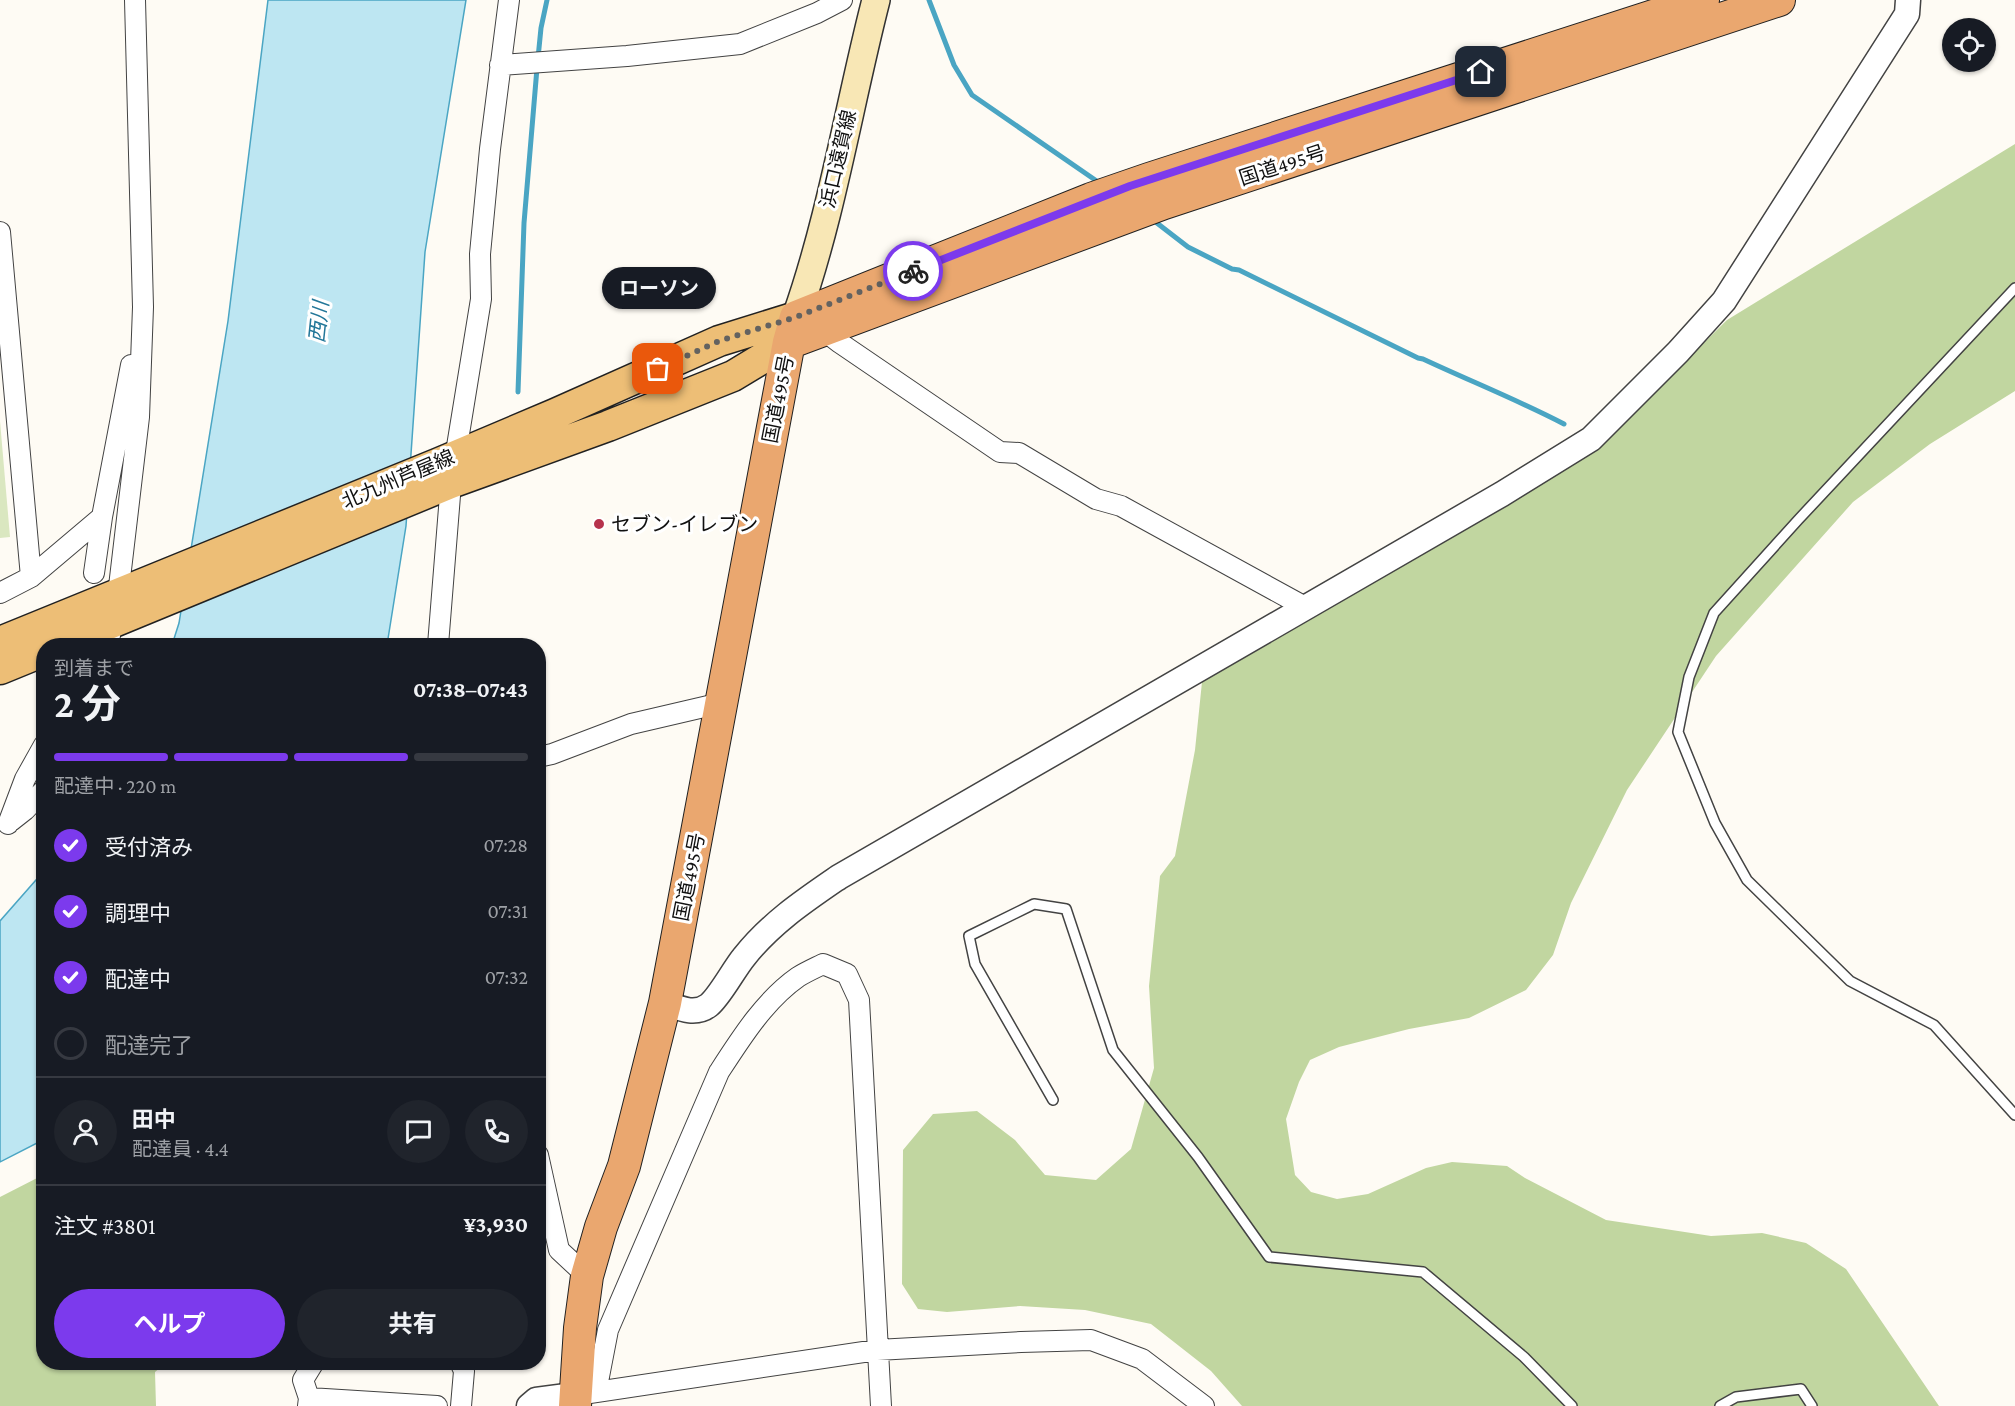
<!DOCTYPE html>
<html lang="ja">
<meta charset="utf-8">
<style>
:root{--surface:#171b24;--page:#20242c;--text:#f1f3f6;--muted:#9ea1a6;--line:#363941;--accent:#7c3aed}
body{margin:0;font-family:"Crimson Pro","Noto Sans JP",serif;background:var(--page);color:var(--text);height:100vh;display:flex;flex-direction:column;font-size:22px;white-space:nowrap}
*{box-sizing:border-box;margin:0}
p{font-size:20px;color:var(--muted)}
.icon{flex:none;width:33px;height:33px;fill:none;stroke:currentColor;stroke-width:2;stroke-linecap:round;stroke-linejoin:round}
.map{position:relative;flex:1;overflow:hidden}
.panel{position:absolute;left:36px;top:638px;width:510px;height:732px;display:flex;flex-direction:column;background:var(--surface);border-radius:24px;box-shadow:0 2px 4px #0004}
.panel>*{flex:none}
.tools{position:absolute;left:1942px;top:18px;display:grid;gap:12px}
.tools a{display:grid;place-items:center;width:54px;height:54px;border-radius:50%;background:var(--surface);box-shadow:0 2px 4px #0004;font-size:30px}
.pin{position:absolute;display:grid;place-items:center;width:51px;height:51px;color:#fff;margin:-26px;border-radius:12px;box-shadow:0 3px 9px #0006}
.courier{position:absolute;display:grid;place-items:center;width:60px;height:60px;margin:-30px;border:4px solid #7c3aed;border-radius:50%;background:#fff;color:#222;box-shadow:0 2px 8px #0007}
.bubble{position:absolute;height:42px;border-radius:21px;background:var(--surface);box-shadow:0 2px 4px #0004;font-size:20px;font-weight:700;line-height:42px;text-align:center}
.head em{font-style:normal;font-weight:700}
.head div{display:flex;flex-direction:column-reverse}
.head{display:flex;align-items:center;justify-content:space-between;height:102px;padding:0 18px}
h1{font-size:39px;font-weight:700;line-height:45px}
.bar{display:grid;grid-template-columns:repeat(4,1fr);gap:9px 6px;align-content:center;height:72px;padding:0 18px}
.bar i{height:8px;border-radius:4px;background:var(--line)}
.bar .on{background:var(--accent)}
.bar p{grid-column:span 4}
.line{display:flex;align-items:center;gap:15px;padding:0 18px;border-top:2px solid var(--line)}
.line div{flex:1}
.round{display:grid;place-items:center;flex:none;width:63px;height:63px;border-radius:32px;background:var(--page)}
ol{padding:0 18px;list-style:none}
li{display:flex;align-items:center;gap:18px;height:66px}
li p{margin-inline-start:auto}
li .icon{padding:6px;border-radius:50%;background:var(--accent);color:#fff;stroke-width:4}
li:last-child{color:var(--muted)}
li i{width:33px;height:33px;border:3px solid var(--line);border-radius:50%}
.action{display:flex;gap:12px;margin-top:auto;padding:12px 18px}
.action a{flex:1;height:69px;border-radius:36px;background:var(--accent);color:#fff;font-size:24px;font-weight:700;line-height:69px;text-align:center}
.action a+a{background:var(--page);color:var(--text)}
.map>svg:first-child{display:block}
.green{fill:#dae7c0}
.forest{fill:#c1d6a0}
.water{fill:#bde6f2;stroke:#4aa5c3;stroke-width:1.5}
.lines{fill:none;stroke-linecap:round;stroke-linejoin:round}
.stream{stroke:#4aa5c3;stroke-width:5}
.service-casing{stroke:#434343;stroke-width:12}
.minor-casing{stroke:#434343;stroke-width:22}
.tertiary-casing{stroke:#434343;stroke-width:27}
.secondary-casing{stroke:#323232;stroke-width:30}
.primary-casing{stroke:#212121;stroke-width:33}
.trunk-casing{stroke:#212121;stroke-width:34}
.service{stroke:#fff;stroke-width:9}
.minor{stroke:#fff;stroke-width:20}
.tertiary{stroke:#fff;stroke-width:24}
.secondary{stroke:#f8e7b5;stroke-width:27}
.primary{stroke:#edbe76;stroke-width:30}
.trunk{stroke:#eaa76f;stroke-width:32}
.done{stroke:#636260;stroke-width:6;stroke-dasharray:0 10.8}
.route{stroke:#7c3aed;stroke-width:8}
.poi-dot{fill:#b6334d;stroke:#fff;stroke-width:2}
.labels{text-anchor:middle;stroke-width:6;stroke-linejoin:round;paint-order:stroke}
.street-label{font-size:20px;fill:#101010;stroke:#fff}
.poi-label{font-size:20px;fill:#101010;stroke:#fff;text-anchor:start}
.water-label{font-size:21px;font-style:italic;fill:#237799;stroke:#fff}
</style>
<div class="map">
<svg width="2015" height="1406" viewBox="0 0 2015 1406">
<rect width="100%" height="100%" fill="#fefbf4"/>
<!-- green -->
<path class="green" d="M0,421l10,116 -10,1z"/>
<!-- forest -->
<path class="forest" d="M2015,144v247l-85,53 -77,58 -137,154 -89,134 -56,113 -18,52 -27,35 -57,28 -60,11 -70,18 -29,13 -11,22 -13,37 9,56 16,17 26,7 31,-5 58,-26 26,-6 55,4 18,12 81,42 105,16 51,-3 44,10 40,26 93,137h-697l-31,-35 -60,-47 -66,-14 -65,-4 -73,6 -29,-3 -16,-25 1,-134 30,-36 44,-3 38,29 30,35 51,5 35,-31 23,-81 -5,-82 11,-110 15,-20 20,-106 7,-68 13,-21 316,-170 105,-81 91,-90z
M43,1175l1,187h123l-12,10 1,34h-156v-209z"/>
<!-- water -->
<path class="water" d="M268,0h198l-41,252 -19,274 -19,119h-215l7,-22 49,-302z
M43,872v268l-43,22v-241z"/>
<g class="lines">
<!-- stream -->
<path class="stream" d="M929,0l25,65 18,30 129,89
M538,58l3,-30 6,-28
M1153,220l35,27 44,22 7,1 179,88 5,1c47,22 95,41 141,65
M518,392l6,-169 13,-155"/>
<defs>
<path id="service" d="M2015,288l-217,232 -84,93 -25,64 -11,55 37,91 32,57 103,101 84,44 81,90
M1053,1100l-78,-136 -6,-28 65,-32 32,5 47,141 85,107 71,100 154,15 101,85 48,49
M1720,1406l16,-9 65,-8 11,17"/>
<path id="minor" d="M500,65l127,-9 113,-12 77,-31 25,-13
M0,232l31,345
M823,330l17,13 160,109 19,1 77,46 25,7 184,101
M94,573l8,-56
M0,593l31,-16 71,-60 29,-152
M108,645l10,-50 21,-178 4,-110 -8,-307
M438,645l13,-162 30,-184 -1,-45 10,-105 19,-149
M538,757l14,-3 79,-30 90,-21
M11,821l14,-11 19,-20
M8,824l17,-45 19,-34
M538,1155l21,95 28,26
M460,1362l4,9 -3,35
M596,1392l12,-62 111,-258c22,-34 46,-72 79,-95 8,-5 17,-9 25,-13l24,10 12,26 22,406
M583,1394l294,-44 144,-8 70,-2 51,19 62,47
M309,1398l128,8
M308,1406l1,-8 -6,-18 11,-18"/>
<path id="tertiary" d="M665,1003c14,5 30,13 44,2 11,-9 25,-36 35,-48 27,-34 60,-56 95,-80l663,-383 89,-55 87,-87 46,-51 183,-287 1,-14
M529,1406l7,-6 38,-5"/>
<path id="secondary" d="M796,317c36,-102 53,-212 80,-317"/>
<path id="primary" d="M0,642l437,-178 118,-50 164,-73 77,-24
M58,645l393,-162 157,-57 125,-50 56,-34
M0,669l44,-18"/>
<path id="trunk" d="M791,342l373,-139 615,-203
M575,1406l5,-78 7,-52 14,-49 23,-61 41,-163 124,-661 7,-25 295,-118 58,-20 554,-179"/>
</defs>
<!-- service casing -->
<use href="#service" class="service-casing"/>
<!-- minor casing -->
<use href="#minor" class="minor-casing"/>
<!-- tertiary casing -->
<use href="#tertiary" class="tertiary-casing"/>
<!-- secondary casing -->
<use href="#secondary" class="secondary-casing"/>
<!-- primary casing -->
<use href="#primary" class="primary-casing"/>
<!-- trunk casing -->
<use href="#trunk" class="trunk-casing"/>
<!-- service -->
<use href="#service" class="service"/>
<!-- minor -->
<use href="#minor" class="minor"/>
<!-- tertiary -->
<use href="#tertiary" class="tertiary"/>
<!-- secondary -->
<use href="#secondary" class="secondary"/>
<!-- primary -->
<use href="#primary" class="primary"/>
<!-- trunk -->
<use href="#trunk" class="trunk"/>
</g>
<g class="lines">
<!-- done -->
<path class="done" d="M658,369l61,-28 77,-24 117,-46"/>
<!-- route -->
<path class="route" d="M913,271l217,-85 351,-114"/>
</g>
<!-- markers -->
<circle class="poi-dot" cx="599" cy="524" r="6"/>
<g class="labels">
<!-- street labels -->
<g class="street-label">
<text transform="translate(838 159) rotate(-77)" y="7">浜口遠賀線</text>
<text transform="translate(1282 165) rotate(-18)" y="7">国道495号</text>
<text transform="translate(778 399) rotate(-79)" y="7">国道495号</text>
<text transform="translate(398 479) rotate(-23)" y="7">北九州芦屋線</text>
<text transform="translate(689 877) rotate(-79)" y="7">国道495号</text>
</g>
<!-- poi labels -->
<g class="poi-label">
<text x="611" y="531">セブン-イレブン</text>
</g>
<!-- water labels -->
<g class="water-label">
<text transform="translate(319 322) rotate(-84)" y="7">西川</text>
</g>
</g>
</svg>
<div class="tools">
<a><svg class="icon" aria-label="locate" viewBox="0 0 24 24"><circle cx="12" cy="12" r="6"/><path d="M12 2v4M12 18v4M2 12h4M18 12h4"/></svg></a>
</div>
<div class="pin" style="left:658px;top:369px;background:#ea580c"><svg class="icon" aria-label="bag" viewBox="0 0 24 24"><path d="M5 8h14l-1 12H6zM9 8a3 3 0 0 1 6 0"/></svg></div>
<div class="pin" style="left:1481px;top:72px;background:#1f2937"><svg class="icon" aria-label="home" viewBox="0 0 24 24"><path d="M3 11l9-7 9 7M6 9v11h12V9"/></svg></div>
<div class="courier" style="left:913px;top:271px"><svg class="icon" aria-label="bike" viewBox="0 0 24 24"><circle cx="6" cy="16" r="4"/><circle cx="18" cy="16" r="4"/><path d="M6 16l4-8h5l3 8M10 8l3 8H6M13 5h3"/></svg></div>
<div class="bubble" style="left:602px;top:267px;width:114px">ローソン</div>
<section class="panel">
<div class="head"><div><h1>2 分</h1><p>到着まで</p></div><em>07:38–07:43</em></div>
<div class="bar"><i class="on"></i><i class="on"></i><i class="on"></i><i></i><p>配達中 · 220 m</p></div>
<ol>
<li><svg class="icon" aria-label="check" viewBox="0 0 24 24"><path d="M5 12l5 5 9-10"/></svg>受付済み<p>07:28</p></li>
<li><svg class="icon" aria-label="check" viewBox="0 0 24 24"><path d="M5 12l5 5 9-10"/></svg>調理中<p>07:31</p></li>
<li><svg class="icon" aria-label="check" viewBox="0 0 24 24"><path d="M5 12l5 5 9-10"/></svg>配達中<p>07:32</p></li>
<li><i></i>配達完了</li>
</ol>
<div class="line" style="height:108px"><a class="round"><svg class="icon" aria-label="person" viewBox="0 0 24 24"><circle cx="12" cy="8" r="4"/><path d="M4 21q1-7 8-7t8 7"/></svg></a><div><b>田中</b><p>配達員 · 4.4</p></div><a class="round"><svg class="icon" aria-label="chat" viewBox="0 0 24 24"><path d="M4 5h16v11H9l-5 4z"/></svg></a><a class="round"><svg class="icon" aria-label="phone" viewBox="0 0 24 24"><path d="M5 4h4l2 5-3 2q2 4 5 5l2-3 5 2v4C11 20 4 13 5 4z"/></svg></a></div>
<div class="line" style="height:78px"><div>注文 #3801</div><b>¥3,930</b></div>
<div class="action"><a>ヘルプ</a><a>共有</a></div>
</section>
</div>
